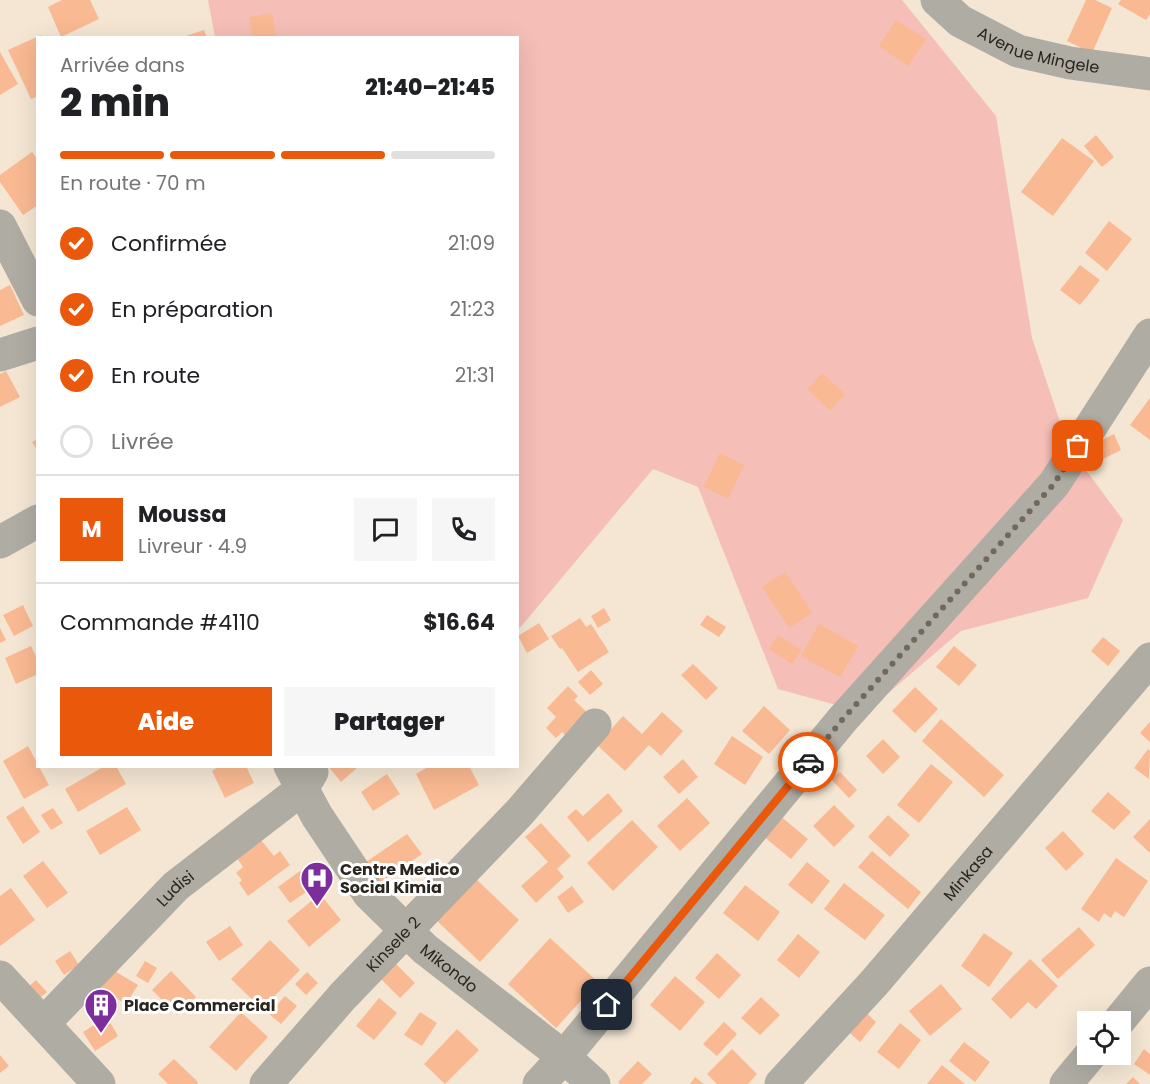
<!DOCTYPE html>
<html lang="fr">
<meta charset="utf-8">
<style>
:root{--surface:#fff;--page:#f6f6f6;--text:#202124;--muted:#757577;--line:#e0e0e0;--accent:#ea580c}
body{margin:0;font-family:Poppins,sans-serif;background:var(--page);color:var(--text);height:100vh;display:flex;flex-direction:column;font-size:22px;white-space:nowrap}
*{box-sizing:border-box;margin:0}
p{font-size:20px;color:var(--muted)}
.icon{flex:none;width:33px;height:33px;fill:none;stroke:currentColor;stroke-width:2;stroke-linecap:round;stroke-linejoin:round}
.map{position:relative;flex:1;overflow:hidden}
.details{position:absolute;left:36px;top:36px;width:483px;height:732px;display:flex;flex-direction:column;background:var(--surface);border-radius:0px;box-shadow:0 6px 24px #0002}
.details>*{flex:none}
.buttons{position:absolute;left:1077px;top:1011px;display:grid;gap:12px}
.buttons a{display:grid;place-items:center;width:54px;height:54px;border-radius:0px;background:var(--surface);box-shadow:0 6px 24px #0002;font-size:30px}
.pin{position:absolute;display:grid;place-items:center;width:51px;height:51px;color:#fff;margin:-26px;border-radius:12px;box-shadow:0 3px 9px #0006}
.courier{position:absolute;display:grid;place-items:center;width:60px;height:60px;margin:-30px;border:4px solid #ea580c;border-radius:50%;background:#fff;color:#222;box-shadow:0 2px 8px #0007}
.headline em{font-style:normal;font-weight:800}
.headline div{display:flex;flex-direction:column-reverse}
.headline{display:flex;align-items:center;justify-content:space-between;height:102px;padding:0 24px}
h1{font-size:39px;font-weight:800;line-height:45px}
.bar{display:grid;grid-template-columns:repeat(4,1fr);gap:9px 6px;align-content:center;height:72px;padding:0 24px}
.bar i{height:8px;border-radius:4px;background:var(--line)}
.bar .current{background:var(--accent)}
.bar p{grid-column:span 4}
.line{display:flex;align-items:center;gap:15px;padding:0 24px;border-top:2px solid var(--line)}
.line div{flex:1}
.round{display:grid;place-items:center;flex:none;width:63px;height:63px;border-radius:0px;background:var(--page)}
ol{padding:0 24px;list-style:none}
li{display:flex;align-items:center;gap:18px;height:66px}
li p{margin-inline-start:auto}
li .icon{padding:6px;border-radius:50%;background:var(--accent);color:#fff;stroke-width:4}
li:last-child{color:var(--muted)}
li i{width:33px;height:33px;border:3px solid var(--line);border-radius:50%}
.cta{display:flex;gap:12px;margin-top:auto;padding:12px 24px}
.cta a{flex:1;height:69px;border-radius:0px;background:var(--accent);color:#fff;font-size:24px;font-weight:800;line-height:69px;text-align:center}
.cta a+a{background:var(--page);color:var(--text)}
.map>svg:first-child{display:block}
.green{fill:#f5beb6}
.building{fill:#f9b992}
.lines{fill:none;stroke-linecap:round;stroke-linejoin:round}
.minor{stroke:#aeaca3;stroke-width:33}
.done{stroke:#71695d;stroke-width:6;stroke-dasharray:0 10.8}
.route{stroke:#ea580c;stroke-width:8}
.labels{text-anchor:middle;stroke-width:6;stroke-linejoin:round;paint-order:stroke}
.street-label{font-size:16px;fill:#2a251e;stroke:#fff}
.poi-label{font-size:16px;font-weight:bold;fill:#2a251e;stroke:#fff;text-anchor:start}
</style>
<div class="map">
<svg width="1150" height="1084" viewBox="0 0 1150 1084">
<rect width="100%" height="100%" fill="#f4e6d3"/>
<!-- green -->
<path class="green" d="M208,0h694l94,116 36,222 36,108 55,74 -35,78 -127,33 -96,82 -87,-24 -80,-202 -45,-18 -134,160 -1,-3v-588l-303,-1z"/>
<!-- building -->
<path class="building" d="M62,0h28l9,19 -38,18 -13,-30z
M1086,0h9l17,8 -20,45 -25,-12z
M1121,0h29v14l-4,6 -28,-16z
M272,13l4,24 -23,1 -4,-21z
M896,20l30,19 -18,27 -29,-20z
M204,30l3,8h-24v-1z
M41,35l1,3h-4v58l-7,3 -23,-49z
M0,52l18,32 -18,11z
M1096,135l18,22 -12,10 -18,-21z
M1062,138l32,23 -41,55 -32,-24z
M32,152l6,8v45l-15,10 -23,-33v-7z
M1109,221l23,18 -25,32 -22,-18z
M1080,265l20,15 -20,25 -20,-15z
M10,285l14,30 -24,11v-36z
M6,371l14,26 -20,10v-33z
M822,373l23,21 -15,16 -23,-21z
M1150,398v42l-20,-15z
M1114,434l7,16 -24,12 -7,-16z
M38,439v12l-6,-9z
M720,453l24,12 -16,34 -24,-12z
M785,572l27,41 -23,15 -27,-41z
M23,605l10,21 -19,10 -11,-21z
M604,608l7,12 -13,8 -7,-12z
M707,615l19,12 -7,10 -19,-12z
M580,618l6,9 5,-3 18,28 -31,20 -16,-24 -2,1 -9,-13z
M539,623l10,16 -22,14 -9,-17z
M819,624l39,22 -18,31 -39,-21z
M0,628l6,12 -6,3z
M778,635l23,15 -9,14 -23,-15z
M1103,637l17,14 -12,15 -17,-15z
M31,646l7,15v13l-22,10 -11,-26z
M954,646l23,19 -18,21 -23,-19z
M693,664l25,24 -12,12 -25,-25z
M591,670l12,14 -13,11 -12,-13z
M568,686l10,10 -4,4 19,18 -23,22 -8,-8 -6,6 -10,-10 10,-11 -9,-9z
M915,687l23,22 -23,24 -23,-22z
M764,706l26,24 -21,24 -27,-23z
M662,712l21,19 -22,25 -12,-11 -24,26 -28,-26 26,-29 19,18z
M941,719l63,56 -20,22 -62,-56z
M1150,722v20l-10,-9z
M732,736l31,21 -18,28 -31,-21z
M883,739l17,18 -17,17 -17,-18z
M28,746l21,39 -25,14 -21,-38z
M1148,749l2,2 -1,28 -15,-11z
M683,759l15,18 -19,17 -16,-17z
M931,764l22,18 -34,41 -22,-18z
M105,766h11l10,18 -48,28 -13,-23z
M220,766h26l8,17 -29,15 -13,-27z
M328,766h31l-18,16z
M430,766h39l10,19 -45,25 -18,-36z
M840,772l17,18 -8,8 -18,-19z
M387,774l13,20 -27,17 -12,-19z
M1108,792l23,20 -17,18 -23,-19z
M608,793l15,18 -35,31 -21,-25 9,-8 7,7z
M687,798l23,25 -30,28 -23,-25z
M834,805l21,21 -21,21 -21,-21z
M23,806l17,26 -17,12 -17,-27z
M127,807l14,23 -41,25 -14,-24z
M53,808l10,15 -12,7 -10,-15z
M779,815l29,24 -17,20 -29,-24z
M888,815l22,20 -20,22 -22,-20z
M1150,819v34l-17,-16z
M632,820l26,27 -45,44 -26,-28z
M541,823l30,33 -14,13 7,8 -28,26 -15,-17 27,-24 -23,-25z
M1063,831l21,23 -18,17 -21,-23z
M407,834l15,20 -45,31 -14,-21z
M261,840l13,16 6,-5 10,14 -42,31 -9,-13 3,-3 -6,-7 7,-6 -6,-9z
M872,851l49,41 -13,17 -50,-42z
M1116,858l32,23 -24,36 -9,-6 -4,7 -7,-5 -5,9 -18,-13z
M43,861l25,32 -21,15 -24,-32z
M807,862l23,19 -18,23 -24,-19z
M300,871l12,17 -22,15 -12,-16z
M472,875l47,45 -39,42 -47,-45z
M844,883l41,32 -20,25 -41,-31z
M745,885l35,27 -22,29 -35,-28z
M572,886l12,16 -16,11 -11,-16z
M11,888l24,32 -35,26v-50z
M320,894l21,26 -32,27 -22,-26z
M230,926l13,19 -24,16 -13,-19z
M1079,927l16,18 -37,34 -17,-19z
M984,933l29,20 -24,34 -28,-21z
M798,934l22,18 -21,26 -22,-18z
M550,938l48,44 -42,46 -48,-44z
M270,940l30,30 -38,39 -31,-30z
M70,951l9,14 -15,10 -9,-14z
M717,953l24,22 -22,24 -24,-21z
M388,956l27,27 -15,15 -27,-27z
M1030,959l28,27 -22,23 -8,-7 -17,17 -20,-20z
M145,961l12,7 -9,15 -12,-7z
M113,970l25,15 -12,19 -25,-15z
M171,971l25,26 -19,18 -25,-25z
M307,972l11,11 -12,12 -11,-11z
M675,976l30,26 -25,29 -30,-26z
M36,980l11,12 -16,13 -10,-12z
M941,984l21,25 -32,27 -21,-25z
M285,996l12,10 -16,18 -12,-10z
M761,997l19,18 -20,20 -19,-17z
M379,998l18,15 -23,27 -18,-14z
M860,1007l16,15 -16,20 -17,-15z
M241,1012l27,25 -32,34 -27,-24z
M420,1012l17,11 -15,23 -18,-11z
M107,1017l11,19 -23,15 -12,-19z
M724,1022l13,12 -20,22 -14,-12z
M900,1023l21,17 -22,29 -22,-17z
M457,1029l22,21 -34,34 -21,-20z
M964,1042l26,20 -15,20 -26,-21z
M732,1049l25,25 -9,10h-31l-10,-10z
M1144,1049l6,5v21l-16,-11z
M0,1055l9,11 -9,7z
M174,1059l24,23 -1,2h-29l-10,-10z
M638,1061l14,13 -10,10h-22l-2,-2z
M942,1065l23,19h-38z
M695,1077l9,7h-14z
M1133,1077l7,7h-14z"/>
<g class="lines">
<!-- minor -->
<g class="minor">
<path id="s1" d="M937,0l23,21 58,30 52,12 80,11"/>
<path d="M0,226l38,74"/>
<path d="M0,355l38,-12"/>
<path d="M0,542l38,-21"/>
<path id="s2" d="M290,766l27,50 52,78 56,55 139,108 30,27"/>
<path d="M0,977l99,107"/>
<path d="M1118,1022l32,-39"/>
<path id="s3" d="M44,1023l132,-137 126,-97 10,-17"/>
<path id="s4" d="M266,1084l77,-88 176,-183 76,-88"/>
<path d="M539,1084l25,-27 278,-337 212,-236 96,-149"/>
<path id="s5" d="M781,1084l93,-101 276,-324"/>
<path d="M1066,1084l25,-30"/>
</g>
</g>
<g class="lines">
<!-- done -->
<path class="done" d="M808,762l34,-42 212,-236 24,-38"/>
<!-- route -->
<path class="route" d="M607,1005l201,-243"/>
</g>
<!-- icons -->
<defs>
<symbol id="hospital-pin" viewBox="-11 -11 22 30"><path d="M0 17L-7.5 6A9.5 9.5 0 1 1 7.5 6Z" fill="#7e2d9d" stroke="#fff"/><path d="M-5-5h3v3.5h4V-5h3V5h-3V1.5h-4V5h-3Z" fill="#fff"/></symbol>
<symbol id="building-pin" viewBox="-11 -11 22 30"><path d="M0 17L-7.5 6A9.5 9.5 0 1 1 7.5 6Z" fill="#7e2d9d" stroke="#fff"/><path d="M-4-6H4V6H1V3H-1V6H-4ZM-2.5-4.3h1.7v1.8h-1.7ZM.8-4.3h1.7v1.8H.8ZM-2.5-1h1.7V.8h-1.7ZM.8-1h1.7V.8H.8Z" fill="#fff"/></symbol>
</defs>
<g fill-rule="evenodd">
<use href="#hospital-pin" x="298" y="859" width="38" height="52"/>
<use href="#building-pin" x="82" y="986" width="38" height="52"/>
</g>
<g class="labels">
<!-- street labels -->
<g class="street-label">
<text dy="6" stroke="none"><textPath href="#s1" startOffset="116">Avenue Mingele</textPath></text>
<text dy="6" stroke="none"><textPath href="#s5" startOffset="282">Minkasa</textPath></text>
<text dy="6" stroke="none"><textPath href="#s3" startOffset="188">Ludisi</textPath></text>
<text dy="6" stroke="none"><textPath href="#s4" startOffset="189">Kinsele 2</textPath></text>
<text dy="6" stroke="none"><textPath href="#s2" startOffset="260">Mikondo</textPath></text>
</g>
<!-- poi labels -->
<g class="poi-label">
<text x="340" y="875">Centre Medico<tspan x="340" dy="18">Social Kimia</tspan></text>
<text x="124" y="1011">Place Commercial</text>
</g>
</g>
</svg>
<div class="buttons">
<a><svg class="icon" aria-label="locate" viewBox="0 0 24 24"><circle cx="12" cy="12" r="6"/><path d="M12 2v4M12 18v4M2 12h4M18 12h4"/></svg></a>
</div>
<div class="pin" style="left:1078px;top:446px;background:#ea580c"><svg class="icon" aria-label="bag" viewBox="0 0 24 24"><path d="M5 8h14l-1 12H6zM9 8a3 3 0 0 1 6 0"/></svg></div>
<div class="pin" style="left:607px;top:1005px;background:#1f2937"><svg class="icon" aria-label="home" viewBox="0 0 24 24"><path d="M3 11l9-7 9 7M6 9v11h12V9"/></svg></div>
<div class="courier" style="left:808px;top:762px"><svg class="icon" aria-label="car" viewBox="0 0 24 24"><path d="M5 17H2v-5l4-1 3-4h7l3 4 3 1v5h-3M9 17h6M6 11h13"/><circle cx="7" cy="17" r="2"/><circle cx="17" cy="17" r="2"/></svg></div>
<section class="details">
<div class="headline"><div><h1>2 min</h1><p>Arrivée dans</p></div><em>21:40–21:45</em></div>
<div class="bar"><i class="current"></i><i class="current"></i><i class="current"></i><i></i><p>En route · 70 m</p></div>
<ol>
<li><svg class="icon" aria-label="check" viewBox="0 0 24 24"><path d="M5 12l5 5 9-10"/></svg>Confirmée<p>21:09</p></li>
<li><svg class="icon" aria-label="check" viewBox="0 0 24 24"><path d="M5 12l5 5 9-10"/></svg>En préparation<p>21:23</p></li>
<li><svg class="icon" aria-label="check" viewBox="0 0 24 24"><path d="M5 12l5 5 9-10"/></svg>En route<p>21:31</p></li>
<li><i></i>Livrée</li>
</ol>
<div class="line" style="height:108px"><b class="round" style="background:var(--accent);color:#fff">M</b><div><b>Moussa</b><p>Livreur · 4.9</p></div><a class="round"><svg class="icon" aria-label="chat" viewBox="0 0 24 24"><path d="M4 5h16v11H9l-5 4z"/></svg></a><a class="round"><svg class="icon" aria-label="phone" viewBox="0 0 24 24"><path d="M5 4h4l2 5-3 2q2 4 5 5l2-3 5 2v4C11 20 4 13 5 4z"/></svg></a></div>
<div class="line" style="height:78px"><div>Commande #4110</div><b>$16.64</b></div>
<div class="cta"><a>Aide</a><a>Partager</a></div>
</section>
</div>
